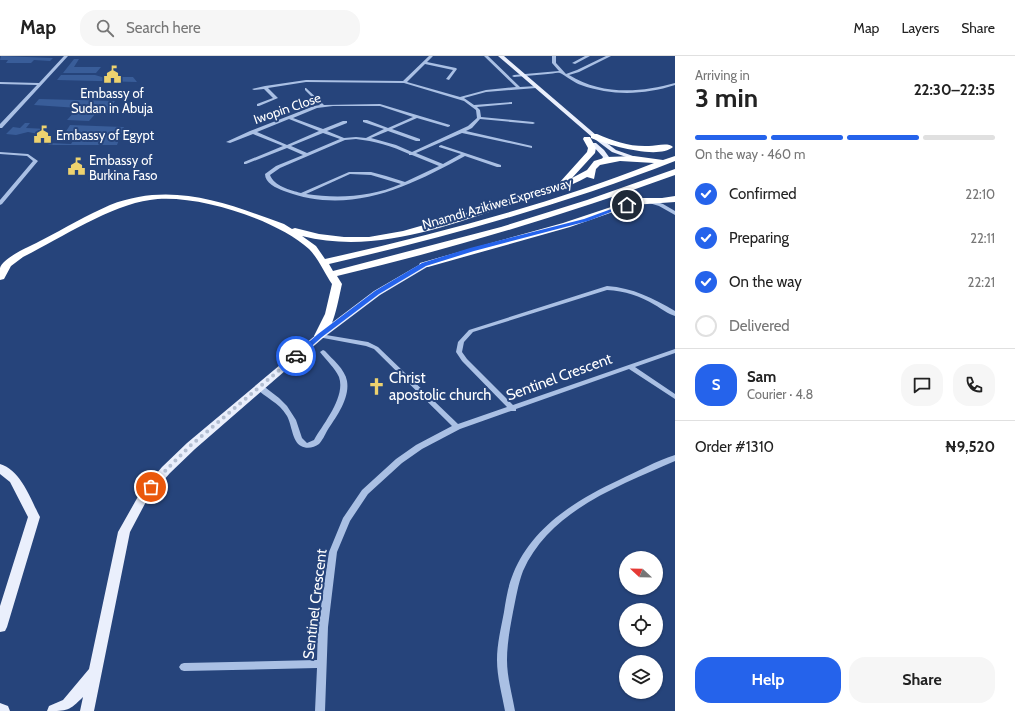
<!DOCTYPE html>
<meta charset="utf-8">
<style>
:root{--surface:#fff;--page:#f6f6f6;--text:#222;--muted:#767676;--line:#e0e0e0;--accent:#2563eb}
body{margin:0;font-family:Cabin,sans-serif;background:var(--page);color:var(--text);height:100vh;display:flex;flex-direction:column;font-size:15px;white-space:nowrap}
*{box-sizing:border-box;margin:0}
p{font-size:13px;color:var(--muted)}
.icon{flex:none;width:22px;height:22px;fill:none;stroke:currentColor;stroke-width:2;stroke-linecap:round;stroke-linejoin:round}
.map{position:relative;flex:1;overflow:hidden}
.details{display:flex;flex-direction:column;background:var(--surface);width:340px}
.details>*{flex:none}
.needle{width:26px;rotate:292deg}
.buttons{position:absolute;left:619px;top:495px;display:grid;gap:8px}
.buttons a{display:grid;place-items:center;width:44px;height:44px;border-radius:50%;background:var(--surface);box-shadow:0 1px 3px #0004;font-size:20px}
.pin{position:absolute;display:grid;place-items:center;width:34px;height:34px;color:#fff;margin:-17px;border:2px solid #fff;border-radius:50%;box-shadow:0 1px 4px #0007}
.courier{position:absolute;display:grid;place-items:center;width:40px;height:40px;margin:-20px;border:3px solid #2563eb;border-radius:50%;background:#fff;color:#222;box-shadow:0 1px 5px #0007}
.head em{font-style:normal;font-weight:700}
.head div{display:flex;flex-direction:column-reverse}
.head{display:flex;align-items:center;justify-content:space-between;height:68px;padding:0 20px}
h1{font-size:26px;font-weight:700;line-height:30px}
.bar{display:grid;grid-template-columns:repeat(4,1fr);gap:6px 4px;align-content:center;height:48px;padding:0 20px}
.bar i{height:5px;border-radius:3px;background:var(--line)}
.bar .active{background:var(--accent)}
.bar p{grid-column:span 4}
.line{display:flex;align-items:center;gap:10px;padding:0 20px;border-top:1px solid var(--line)}
.line div{flex:1}
.round{display:grid;place-items:center;flex:none;width:42px;height:42px;border-radius:16px;background:var(--page)}
ol{padding:0 20px;list-style:none}
li{display:flex;align-items:center;gap:12px;height:44px}
li p{margin-inline-start:auto}
li .icon{padding:4px;border-radius:50%;background:var(--accent);color:#fff;stroke-width:4}
li:last-child{color:var(--muted)}
li i{width:22px;height:22px;border:2px solid var(--line);border-radius:50%}
.primary-button{display:flex;gap:8px;margin-top:auto;padding:8px 20px}
.primary-button a{flex:1;height:46px;border-radius:16px;background:var(--accent);color:#fff;font-size:16px;font-weight:700;line-height:46px;text-align:center}
.primary-button a+a{background:var(--page);color:var(--text)}
header{display:flex;align-items:center;gap:24px;box-sizing:border-box;height:56px;padding:0 20px;background:var(--surface);border-bottom:1px solid var(--line)}
header strong{font-size:19px}
nav{display:flex;gap:22px;margin-inline-start:auto;font-size:14px}
.search{width:280px;height:36px;background:var(--page);display:flex;align-items:center;gap:10px;box-sizing:border-box;padding:0 14px;border-radius:16px;color:var(--muted);font-size:15px}
main{display:flex;flex:1;min-height:0}
.map>svg:first-child{display:block}
.green{fill:#395d99}
.lines{fill:none;stroke-linecap:round;stroke-linejoin:round}
.minor{fill:#aac0e4;fill-rule:evenodd}
.major{fill:#eaeffc;fill-rule:evenodd}
.highway{fill:#fff;fill-rule:evenodd}
.route{fill:#2563eb}
.done{stroke:#b3bed1;stroke-width:4;stroke-dasharray:0 7.2}
.labels{text-anchor:middle;stroke-width:4;stroke-linejoin:round;paint-order:stroke}
.far-poi-label{font-size:13px;fill:#fff;stroke:#26447b;text-anchor:start}
.far-street-label{font-size:13px;fill:#fff;stroke:#26447b}
.street-label{font-size:15px;fill:#fff;stroke:#26447b}
.poi-label{font-size:15px;fill:#fff;stroke:#26447b;text-anchor:start}
</style>
<header>
<strong>Map</strong>
<div class="search"><svg class="icon" aria-label="search" viewBox="0 0 24 24"><circle cx="10" cy="10" r="6"/><path d="M15 15l6 6"/></svg>Search here</div>
<nav><a>Map</a><a>Layers</a><a>Share</a></nav>
</header>
<main>
<div class="map">
<svg width="675" height="655" viewBox="0 0 675 655">
<rect width="100%" height="100%" fill="#26447b"/>
<!-- green -->
<path class="green" d="M1,0l52,2 -3,3 -16,-1 -3,3h-25l2,-3h-8z
M74,3h5l-5,8h27l-5,6h-33z
M61,19h34l17,5 5,-3h16l4,5 -80,-2z
M39,43l76,2 -7,9 -74,-5z
M76,54l21,2 -8,9 -22,-1z
M25,67h5l-4,5 22,1 -4,4 -5,1 -11,-2 -12,3 -10,-1 7,-7 7,1z
M70,69l53,2h1l-7,18h-69l2,-2 21,1 2,-3h10l3,-4h-9l1,-3 -13,-1z"/>
<g class="lines">
<!-- minor -->
<path class="minor" d="M64,0h4l-66,72h-2v-4l37,-39 -37,-1v-2l39,1z
M429,0h4l-6,6 29,6 1,1 -8,11 -3,-1 7,-9 -28,-6 -18,18 53,15 26,-7 30,-3 -32,-31h4l32,31 17,-1v2h-1l-50,4 -22,6 10,7 38,-3v2h-2l-33,3 3,3 1,7 52,5 2,1 -2,1 -53,-5 -8,9 -6,3 66,15v2l-70,-15 -46,20 27,11 18,-10 -22,-7v-1l2,-1 60,20v2h-4l-32,-11c-57,31 -115,60 -181,35 -8,-3 -19,-8 -19,-17l11,-8 27,-11 -16,-7 -41,16h-2v-2l39,-16 -30,-12 -23,9 -4,-1 24,-11 64,-25 6,-1 -15,-15v-2h1l18,17 56,-1 70,21v1l-2,1 -31,-9 -25,11 28,10v2h-4l-28,-10 -17,7 25,7 16,7 56,-26 9,-8 -1,-8 -12,-9 -60,-18 -98,-1 -38,6 10,10 -19,8h-2v-2l16,-6 -9,-9 -10,1 -2,-1 13,-3 41,-6 97,1zM333,50h47l33,11 -25,11 -21,-8h-4v2l21,7 -18,9 -10,-1 -12,1 -17,-7 20,-8v-2h-4l-20,8 -30,-11 24,-10zM289,63l30,12 -32,14 -30,-13zM323,77l17,6 -33,14 -16,-7zM356,83c18,2 36,7 53,15v1h3l27,11 -34,16 -19,-6 -15,-4h-22l-48,21c-11,-3 -27,-7 -31,-18l10,-7 65,-28zM350,118l21,1 30,9c-30,13 -63,15 -95,10z
M552,0h4v7l10,11 11,-4 29,-14h5l-32,16 -10,3c32,20 71,18 106,8v2c-31,10 -63,11 -94,0 -7,-2 -16,-10 -21,-12 -3,-1 -9,1 -12,1 -11,1 -23,2 -34,3l-2,-1 2,-1 45,-4 -7,-8z
M585,0h5l-15,8 -3,-1z
M0,96l28,2 10,7 -36,43 -2,1v-5l33,-39 -6,-5 -27,-2z
M648,143l15,5 12,7v4l-16,-9 -13,-4 -1,-1z
M607,230c26,2 46,12 68,25v5c-7,-2 -13,-7 -20,-11 -15,-9 -30,-14 -48,-15l-134,42 -9,10 -2,10 5,7 46,46 162,-56v4l-40,14 40,27v5l-46,-30 -113,40v2h-5l-51,18 -38,20 -20,14 -34,31 -18,27 -13,31 -9,75 -3,84h-10l2,-43 -133,3 -3,-1 -2,-3 2,-3 3,-1 133,-3 1,-33 11,-75 14,-34 19,-28 34,-31 20,-14 36,-19 -78,-77 -8,-3 -48,-9 -1,-1 1,-1 2,-1 48,8 10,5 80,77 49,-17 -45,-46 -6,-9 2,-10 11,-12z
M323,294l2,1c7,8 20,18 22,30 3,18 -11,36 -20,50 -2,4 -5,10 -8,13 -5,4 -13,5 -18,2 -9,-5 -9,-21 -14,-30 -8,-14 -22,-18 -32,-29l2,-2h4l5,3 13,10 8,8 9,14 6,18 5,5 7,-3c9,-16 32,-43 25,-63 -4,-9 -13,-17 -19,-25z
M675,399v6c-56,25 -125,49 -152,110 -5,13 -7,27 -10,41 -3,16 -6,32 -6,48 0,17 5,34 8,51h-10c-3,-17 -8,-34 -8,-51 0,-16 4,-32 7,-48 2,-13 4,-26 9,-38 19,-47 63,-74 106,-94 17,-8 39,-20 56,-25z"/>
<!-- major -->
<path class="major" d="M498,0h6l92,79 20,15 17,6v2h-4l-17,-6 -20,-15z
M592,87h4l8,7 5,7 -3,5h-4l-1,-1 2,-4 -11,-12z
M424,206l3,1v4l-47,28 -57,43 -128,111 -25,24 -22,25 -18,34 -36,179h-14l3,-14c-14,14 -15,14 -36,14l2,-5 14,-6 26,-31 29,-137 22,-39 22,-26 25,-24 130,-109 57,-43z
M0,408c21,6 31,36 40,53l-33,110 -2,4 -5,1v-26l28,-89 -18,-35 -10,-8z
M0,647l8,3 2,5h-10z"/>
<!-- highway -->
<path class="highway" d="M591,78h6c17,7 33,13 52,12 7,0 19,-4 24,1 -15,13 -65,-2 -82,-9z
M584,81h6l6,11 -1,5 -23,25 15,-8 7,-9 13,-4 27,-1 29,4 12,-4v5c-112,44 -229,76 -346,103l4,7 168,-44 86,-27 88,-31v6c-111,40 -223,74 -338,101l5,8c-3,12 -9,52 -22,55l-6,-3 11,-22 7,-30c-7,-10 -14,-26 -23,-35 -33,-30 -115,-56 -159,-49 -39,5 -91,39 -127,57l-12,9 -7,13 -4,1c0,-4 0,-9 0,-12 3,-11 33,-23 42,-28 23,-12 45,-25 68,-35 62,-24 116,-2 174,19l8,5 3,-1 24,6 25,3h25l34,-6 63,-18 94,-31 27,-30 1,-4 -5,-9zM620,105l34,2c-107,42 -217,71 -329,96l-9,-13 -14,-10c75,19 151,-12 222,-36 18,-6 47,-13 63,-23l7,2 2,-10 4,-4z
M675,140v6l-42,3 -63,22 -142,40h-8l-1,-2 1,-2 21,-6 122,-34 69,-23 1,-2h29z"/>
</g>
<!-- route -->
<path class="route" d="M625,148l4,1 -41,16 -114,30 -48,15 -47,28 -57,43 -24,21 -5,-2 25,-22 57,-43 47,-28 48,-15 114,-29z"/>
<g class="lines">
<!-- done -->
<path class="done" d="M151,431l15,-17 24,-24 106,-90"/>
</g>
<!-- icons -->
<defs>
<symbol id="civic-bare" viewBox="-9 -9 18 18"><path d="M-.6-6.5H3V-4.5H.6V-3L4-1V1h2V6H-6V1h2V-1L-.6-3ZM-1.2 2.5V6h2.4V2.5Z" fill="#edd26f" stroke="#26447b" stroke-width="2.5" paint-order="stroke"/></symbol>
<symbol id="church-bare" viewBox="-9 -9 18 18"><path d="M-1.2-6h2.4v3.5h3.3v2.4h-3.3V6h-2.4V-.1h-3.3v-2.4h3.3Z" fill="#edd26f" stroke="#26447b" stroke-width="2.5" paint-order="stroke"/></symbol>
</defs>
<g fill-rule="evenodd">
<use href="#civic-bare" x="100" y="6" width="25" height="25"/>
<use href="#civic-bare" x="30" y="66" width="25" height="25"/>
<use href="#civic-bare" x="64" y="98" width="25" height="25"/>
<use href="#church-bare" x="364" y="318" width="25" height="25"/>
</g>
<g class="labels">
<!-- far-poi labels -->
<g class="far-poi-label">
<text x="112" y="42" text-anchor="middle">Embassy of<tspan x="112" dy="15">Sudan in Abuja</tspan></text>
<text x="56" y="84">Embassy of Egypt</text>
<text x="89" y="109">Embassy of<tspan x="89" dy="15">Burkina Faso</tspan></text>
</g>
<!-- far-street labels -->
<g class="far-street-label">
<text transform="translate(287 52) rotate(-19)" y="5">Iwopin Close</text>
<text transform="translate(497 147) rotate(-16)" y="5">Nnamdi Azikiwe Expressway</text>
</g>
<!-- street labels -->
<g class="street-label">
<text transform="translate(559 321) rotate(-20)" y="5">Sentinel Crescent</text>
<text transform="translate(315 548) rotate(-83)" y="5">Sentinel Crescent</text>
</g>
<!-- poi labels -->
<g class="poi-label">
<text x="389" y="327">Christ<tspan x="389" dy="17">apostolic church</tspan></text>
</g>
</g>
</svg>
<div class="buttons">
<a><svg class="needle" viewBox="-14 -14 28 28"><path d="M0-13l5 13h-10z" fill="#e53935"/><path d="M0 13l5-13h-10z" fill="#767676"/></svg></a>
<a><svg class="icon" aria-label="locate" viewBox="0 0 24 24"><circle cx="12" cy="12" r="6"/><path d="M12 2v4M12 18v4M2 12h4M18 12h4"/></svg></a>
<a><svg class="icon" aria-label="layers" viewBox="0 0 24 24"><path d="M12 4l9 5-9 5-9-5zM3 14l9 5 9-5"/></svg></a>
</div>
<div class="pin" style="left:151px;top:431px;background:#ea580c"><svg class="icon" aria-label="bag" viewBox="0 0 24 24"><path d="M5 8h14l-1 12H6zM9 8a3 3 0 0 1 6 0"/></svg></div>
<div class="pin" style="left:627px;top:149px;background:#1f2937"><svg class="icon" aria-label="home" viewBox="0 0 24 24"><path d="M3 11l9-7 9 7M6 9v11h12V9"/></svg></div>
<div class="courier" style="left:296px;top:300px"><svg class="icon" aria-label="car" viewBox="0 0 24 24"><path d="M5 17H2v-5l4-1 3-4h7l3 4 3 1v5h-3M9 17h6M6 11h13"/><circle cx="7" cy="17" r="2"/><circle cx="17" cy="17" r="2"/></svg></div>
</div>
<section class="details">
<div class="head"><div><h1>3 min</h1><p>Arriving in</p></div><em>22:30–22:35</em></div>
<div class="bar"><i class="active"></i><i class="active"></i><i class="active"></i><i></i><p>On the way · 460 m</p></div>
<ol>
<li><svg class="icon" aria-label="check" viewBox="0 0 24 24"><path d="M5 12l5 5 9-10"/></svg>Confirmed<p>22:10</p></li>
<li><svg class="icon" aria-label="check" viewBox="0 0 24 24"><path d="M5 12l5 5 9-10"/></svg>Preparing<p>22:11</p></li>
<li><svg class="icon" aria-label="check" viewBox="0 0 24 24"><path d="M5 12l5 5 9-10"/></svg>On the way<p>22:21</p></li>
<li><i></i>Delivered</li>
</ol>
<div class="line" style="height:72px"><b class="round" style="background:var(--accent);color:#fff">S</b><div><b>Sam</b><p>Courier · 4.8</p></div><a class="round"><svg class="icon" aria-label="chat" viewBox="0 0 24 24"><path d="M4 5h16v11H9l-5 4z"/></svg></a><a class="round"><svg class="icon" aria-label="phone" viewBox="0 0 24 24"><path d="M5 4h4l2 5-3 2q2 4 5 5l2-3 5 2v4C11 20 4 13 5 4z"/></svg></a></div>
<div class="line" style="height:52px"><div>Order #1310</div><b>₦9,520</b></div>
<div class="primary-button"><a>Help</a><a>Share</a></div>
</section>
</main>
